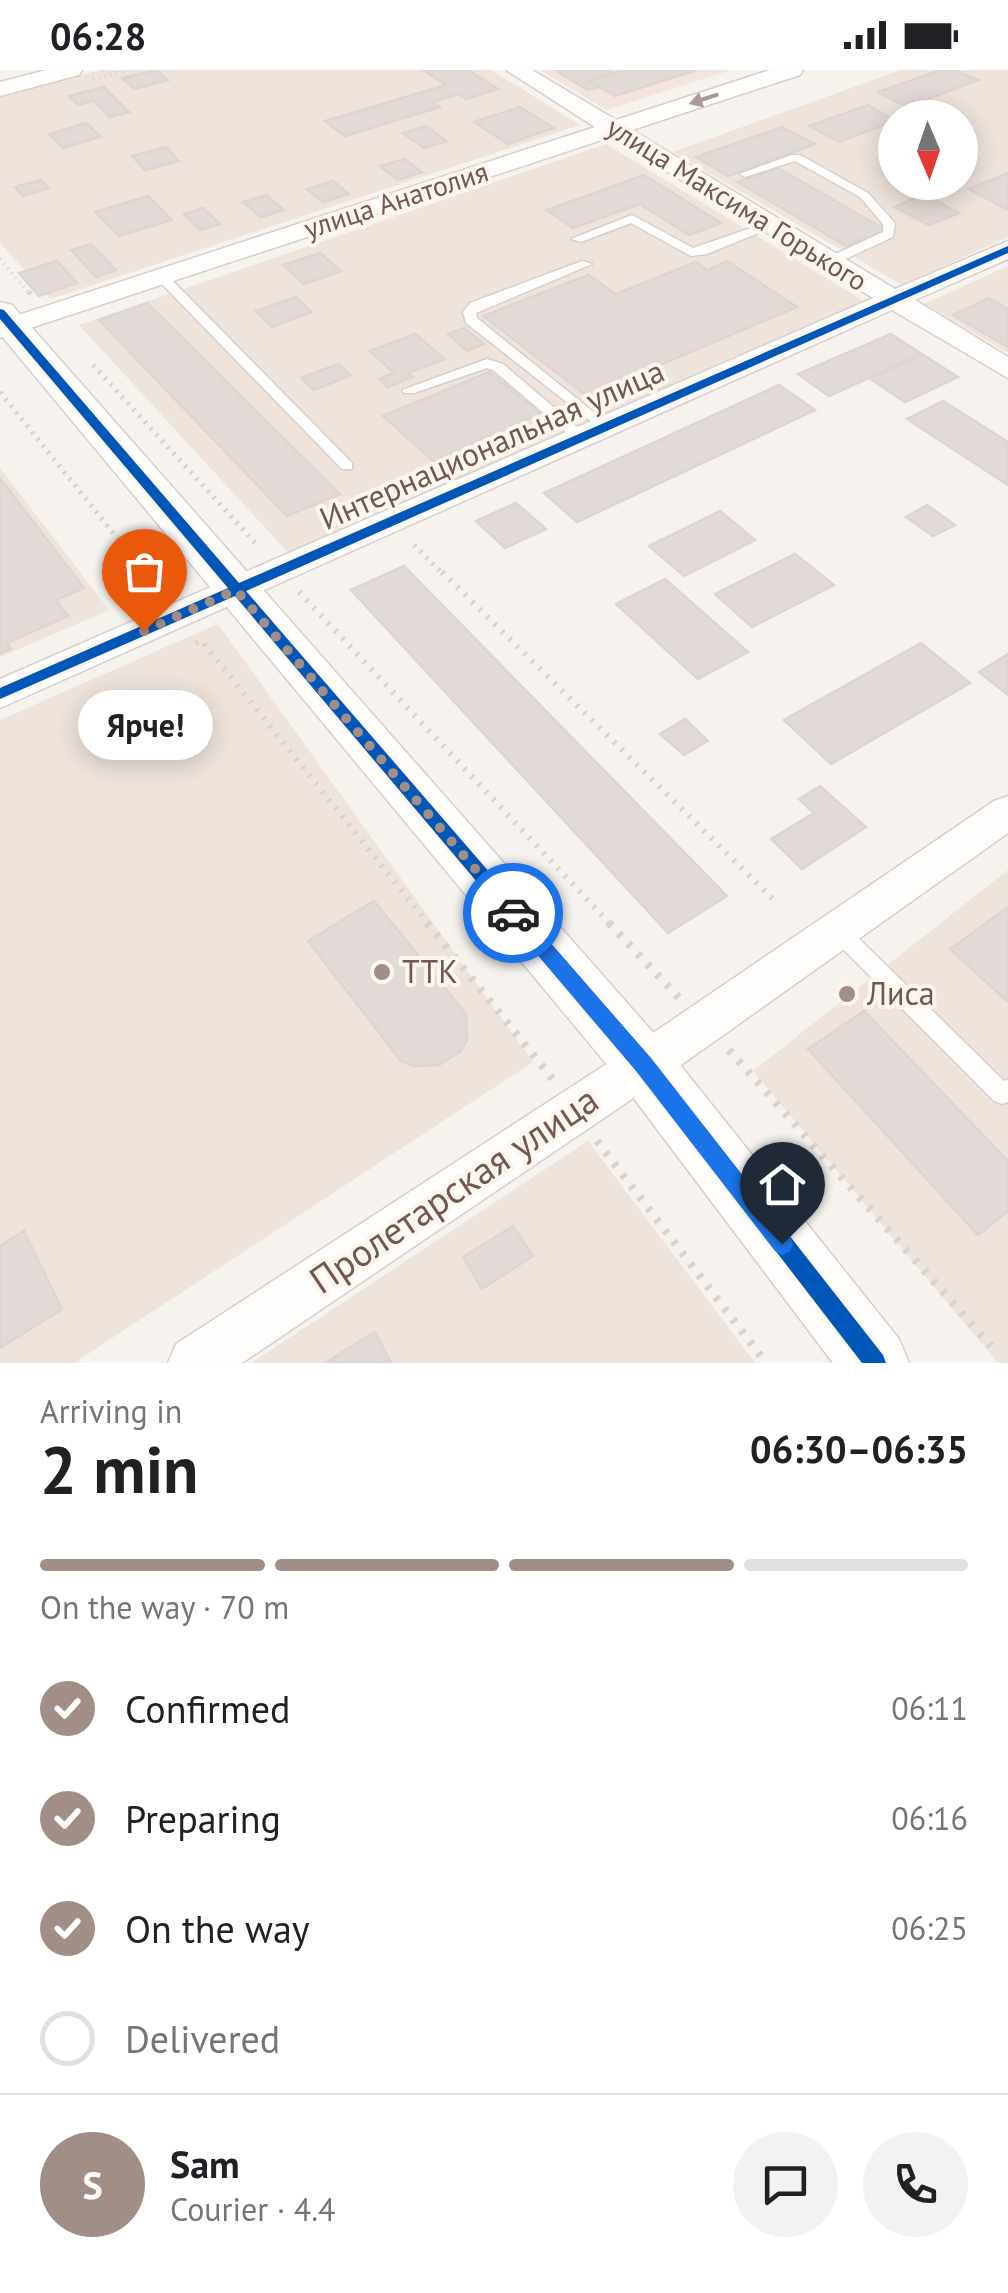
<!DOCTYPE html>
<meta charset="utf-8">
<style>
:root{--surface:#fff;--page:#f2f2f2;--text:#202124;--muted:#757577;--line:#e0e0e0;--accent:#a08e87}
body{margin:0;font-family:"PT Sans",sans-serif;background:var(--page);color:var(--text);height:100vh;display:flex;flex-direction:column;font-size:38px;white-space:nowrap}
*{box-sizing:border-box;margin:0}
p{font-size:32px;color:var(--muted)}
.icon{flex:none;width:55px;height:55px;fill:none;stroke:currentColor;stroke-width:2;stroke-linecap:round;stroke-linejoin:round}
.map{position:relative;height:1293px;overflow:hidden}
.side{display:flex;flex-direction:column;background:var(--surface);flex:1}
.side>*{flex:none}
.needle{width:65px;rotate:178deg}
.fabs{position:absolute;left:878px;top:30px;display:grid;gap:20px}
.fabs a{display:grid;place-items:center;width:100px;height:100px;border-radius:50%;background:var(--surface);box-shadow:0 5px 25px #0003;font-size:50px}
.pin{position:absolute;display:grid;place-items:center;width:85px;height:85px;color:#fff;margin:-102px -42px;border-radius:50% 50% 50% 0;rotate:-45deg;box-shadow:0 0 10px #0007}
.pin .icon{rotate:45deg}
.courier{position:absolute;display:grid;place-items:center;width:100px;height:100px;margin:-50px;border:8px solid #1a73e8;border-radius:50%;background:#fff;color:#222;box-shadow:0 2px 12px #0007}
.bubble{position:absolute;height:70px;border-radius:35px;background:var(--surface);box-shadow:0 5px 25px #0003;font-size:32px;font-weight:700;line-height:70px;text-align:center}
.overview em{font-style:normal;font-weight:700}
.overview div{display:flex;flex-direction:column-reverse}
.overview{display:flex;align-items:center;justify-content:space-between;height:170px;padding:0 40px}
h1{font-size:65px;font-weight:700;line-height:75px}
.bar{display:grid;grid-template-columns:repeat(4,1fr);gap:15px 10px;align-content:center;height:120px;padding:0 40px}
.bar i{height:12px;border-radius:8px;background:var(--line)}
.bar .on{background:var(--accent)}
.bar p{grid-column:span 4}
.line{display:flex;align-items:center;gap:25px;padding:0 40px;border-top:2px solid var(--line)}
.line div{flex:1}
.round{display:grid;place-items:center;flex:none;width:105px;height:105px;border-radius:52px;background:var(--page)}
ol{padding:0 40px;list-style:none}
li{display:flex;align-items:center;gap:30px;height:110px}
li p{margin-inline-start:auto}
li .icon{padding:10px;border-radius:50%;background:var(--accent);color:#fff;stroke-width:4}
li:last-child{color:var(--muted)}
li i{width:55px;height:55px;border:5px solid var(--line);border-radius:50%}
.status{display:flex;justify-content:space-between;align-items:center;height:70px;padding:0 50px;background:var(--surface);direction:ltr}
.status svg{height:28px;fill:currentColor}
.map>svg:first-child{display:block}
.residential{fill:#eee4dc;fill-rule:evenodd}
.commercial{fill:#f3e4e0}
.building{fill:#e2dad6;stroke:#ded5d1;stroke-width:2.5}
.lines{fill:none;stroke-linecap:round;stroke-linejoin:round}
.service-casing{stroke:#d6cfcc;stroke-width:3}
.minor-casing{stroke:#d6cfcc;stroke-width:3}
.tertiary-casing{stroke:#d6cfcc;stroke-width:3}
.path-far3{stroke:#d9d2d0;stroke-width:4;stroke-dasharray:1 5;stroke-linecap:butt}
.path-far2{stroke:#d9d2d0;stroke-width:5;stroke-dasharray:2.5 6;stroke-linecap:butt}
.path-far1{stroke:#d9d2d0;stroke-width:6;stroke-dasharray:2.5 8;stroke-linecap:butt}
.path{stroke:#d9d2d0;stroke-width:8;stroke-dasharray:4 10;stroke-linecap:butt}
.service{fill:#fefdfc;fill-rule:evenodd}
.minor{fill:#fefdfc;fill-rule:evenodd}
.tertiary{fill:#fefdfc;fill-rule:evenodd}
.cycleway-casing{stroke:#fdf6f0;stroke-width:6}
.cycleway{fill:#0057b8;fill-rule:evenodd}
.oneway{fill:#aa9a95}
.route{fill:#1a73e8}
.done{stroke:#a08e87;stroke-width:10;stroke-dasharray:0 18}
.poi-dot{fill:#a08e87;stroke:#fdf6f0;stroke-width:4}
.labels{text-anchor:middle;stroke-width:8;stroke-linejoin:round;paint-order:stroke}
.far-street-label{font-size:28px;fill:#725850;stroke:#fdf6f0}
.street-label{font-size:32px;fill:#725850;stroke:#fdf6f0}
.poi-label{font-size:32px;fill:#725850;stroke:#fdf6f0;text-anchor:start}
.near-street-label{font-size:38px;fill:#725850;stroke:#fdf6f0}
</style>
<div class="status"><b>06:28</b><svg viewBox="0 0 49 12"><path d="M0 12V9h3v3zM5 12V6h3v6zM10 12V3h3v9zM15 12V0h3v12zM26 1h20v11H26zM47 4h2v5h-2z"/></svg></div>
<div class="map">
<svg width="1008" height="1293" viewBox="0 0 1008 1293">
<rect width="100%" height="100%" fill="#f6f2ee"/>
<!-- residential -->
<path class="residential" d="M102,0h389l89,55 -530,174 -50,-56v-146z
M901,0h107v167l-106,48 -229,-133zM895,48h65v64h-65z
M606,74l261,159 -575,254 -213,-232z
M1008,196v87l-84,-49z
M0,398l109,142 -109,47z
M218,554l315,438 -459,301h-74v-643z
M1008,800v493h-10l-245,-292z
M588,1071l167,222h-504z"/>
<!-- commercial -->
<path class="commercial" d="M540,0h191l-124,40z"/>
<!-- building -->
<path class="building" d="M156,0l12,10 -33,9 -13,-11z
M423,0h45l30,19 -32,10 -8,-5 -25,8 7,5 -95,29 -20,-15 121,-36z
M555,0h53l6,3 -25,8 10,6 -11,3z
M624,0h73l-82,26 -26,-15z
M941,0h14l23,10 -71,27 -29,-15z
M104,17l25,25 -19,5 -16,-16 -16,4 -9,-9z
M868,35l27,16 -56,21 -30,-16z
M520,37l34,21 -46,16 -34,-22z
M86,53l15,14 -38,11 -14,-14z
M426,56l21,15 -23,7 -21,-15z
M782,57l33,17 -87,32 -32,-19z
M166,77l13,14 -34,9 -13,-14z
M404,89l18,13 -24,8 -18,-14z
M778,98l108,62 -40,16 -108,-64z
M1008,103v37l-39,-21z
M644,105l77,48 -32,12 -49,-31 -67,24 -26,-18z
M41,110l8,8 -26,8 -8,-9z
M333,111l16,13 -26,8 -16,-13z
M924,124l35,19 -30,12 -34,-18z
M266,125l18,15 -23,7 -18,-15z
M148,126l24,24 -53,16 -24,-24z
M203,138l17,16 -20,6 -16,-16z
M91,174l25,26 -20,7 -25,-27z
M320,183l21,18 -37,13 -21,-19z
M57,191l20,22 -38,13 -20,-23z
M727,191l70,46 -210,89 -104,-80 105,-41 28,19 80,-32 11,8z
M296,227l16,15 -40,15 -16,-16z
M989,228l19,11v38l-55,-32z
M147,233l193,191 -53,22 -188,-196z
M464,258l20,16 -17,7 -19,-17z
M415,264l30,25 -37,14 5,4 -25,10 -9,-8 15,-6 -24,-22z
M891,264l31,20 -93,42 -31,-22z
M922,284l36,23 -53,25 -36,-24z
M338,294l13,11 -37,15 -13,-12z
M489,302l52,42 -108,47 -50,-45z
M779,315l36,25 -238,112 -33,-29z
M943,331l65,41v43l-101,-66z
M0,408l84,110 -28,12 12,16 -61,27 4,6 -11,5z
M516,433l30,26 -41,19 -29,-27z
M927,435l28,20 -22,11 -27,-19z
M720,441l35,29 -71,36 -35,-30z
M795,484l39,31 -82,42 -37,-33z
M404,496l323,330 -59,37 -317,-343z
M665,509l83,73 -50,27 -82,-75z
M921,573l49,40 -139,81 -47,-44z
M1008,584v41l-29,-23z
M685,649l23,22 -24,14 -24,-21z
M820,716l46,41 -64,42 -31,-30 43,-26 -15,-14z
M374,831l92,113 1,26 -6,11 -22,14 -26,1 -12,-5 -93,-120z
M1008,837v95l-58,-53z
M864,941l144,150v50l-30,24 -170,-186z
M513,1156l20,30 -51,33 -19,-32z
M24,1161l38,78 -62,39v-102z
M375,1262l16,31h-66z"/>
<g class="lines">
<defs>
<path id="service" d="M792,85h8l68,38 27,30 -2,14 -58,27h-8v-6l56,-26v-8l-23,-27 -65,-36 -50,16 -6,-3z
M632,145l61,33 75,-26 10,3 -71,29 -16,2 -60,-33 -50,19 -10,-3z
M582,191l10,3 -116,49 1,5 130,105 2,3 -7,4 -136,-107 -3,-11 7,-9z
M162,203l4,1 186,189v6h-10l-184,-189 -2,-3z
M487,289l16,5 81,69v6h-10l-81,-69 -6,-2 -73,25h-10l-2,-3z
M837,852l7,2 160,157 4,-1v22l-6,2 -8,-3 -164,-165 -3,-6 3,-6z"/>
<path id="minor" d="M46,0h36l-3,5 -79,21v-14z
M506,0h26l84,50 154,-50h33l-3,5 -168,55 263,159 113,-48v18l-93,41 93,57v21l-116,-68 -892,398v-29l873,-381 -262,-161 -611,201v-17l595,-194z
M1008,726v37l-348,247 -418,283h-74l8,-19 452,-294 366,-249z"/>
<path id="tertiary" d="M0,232l12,3 653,741 234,293 10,24h-76l-210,-279 -623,-750z"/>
</defs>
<!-- service casing -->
<use href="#service" class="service-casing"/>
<!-- minor casing -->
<use href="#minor" class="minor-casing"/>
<!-- tertiary casing -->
<use href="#tertiary" class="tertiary-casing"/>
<!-- path-far3 -->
<path class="path-far3" d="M93,9l34,-9
M0,189l31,36"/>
<!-- path-far2 -->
<path class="path-far2" d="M29,222l3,4
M93,295l166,182
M0,322l147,183
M414,475l30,30"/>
<!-- path-far1 -->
<path class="path-far1" d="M145,502l15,19
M442,502l332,328
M299,522l312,333
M196,573l5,-3 228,285"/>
<!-- path -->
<path class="path" d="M427,853l128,159
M609,853l70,75
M729,980l262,296
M597,1071l169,222"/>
<!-- service -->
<use href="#service" class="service"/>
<!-- minor -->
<use href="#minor" class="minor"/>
<!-- tertiary -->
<use href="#tertiary" class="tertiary"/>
<defs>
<path id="cycleway" d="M1008,176v7l-762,338 405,468 232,296 3,8h-24l-225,-292 -402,-475 -235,103v-11l228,-100 -228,-269v-10l4,1 235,273z"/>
</defs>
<!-- cycleway casing -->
<use href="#cycleway" class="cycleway-casing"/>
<!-- cycleway -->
<use href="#cycleway" class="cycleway"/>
</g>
<!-- one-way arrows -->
<defs><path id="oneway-solid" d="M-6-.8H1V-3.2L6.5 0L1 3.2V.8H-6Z" transform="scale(2.5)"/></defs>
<use class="oneway" href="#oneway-solid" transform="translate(704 29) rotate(162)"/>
<!-- route -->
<path class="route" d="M513,835l6,2 132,151 139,178 3,8 -3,7 -8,4 -7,-4 -139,-180 -130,-153 -2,-5z"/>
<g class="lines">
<!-- done -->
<path class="done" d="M144,561l92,-41 277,323"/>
</g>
<!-- markers -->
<g class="poi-dot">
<circle cx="382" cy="902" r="10"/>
<circle cx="847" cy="924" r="10"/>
</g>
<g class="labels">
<!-- far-street labels -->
<g class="far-street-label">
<text transform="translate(396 130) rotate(-18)" y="10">улица Анатолия</text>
<text transform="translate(737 134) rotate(32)" y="10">улица Максима Горького</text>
</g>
<!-- street labels -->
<g class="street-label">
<text transform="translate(492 375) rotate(-24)" y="11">Интернациональная улица</text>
</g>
<!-- poi labels -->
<g class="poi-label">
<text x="402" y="913">ТТК</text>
<text x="867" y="935">Лиса</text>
</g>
<!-- near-street labels -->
<g class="near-street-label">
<text transform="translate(454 1120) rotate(-34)" y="13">Пролетарская улица</text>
</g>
</g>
</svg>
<div class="fabs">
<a><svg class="needle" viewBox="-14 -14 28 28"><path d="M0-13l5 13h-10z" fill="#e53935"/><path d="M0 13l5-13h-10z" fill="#757577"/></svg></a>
</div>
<div class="pin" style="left:144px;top:561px;background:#ea580c"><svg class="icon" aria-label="bag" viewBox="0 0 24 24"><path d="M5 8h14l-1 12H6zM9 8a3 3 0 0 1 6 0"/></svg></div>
<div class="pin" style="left:782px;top:1174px;background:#1f2937"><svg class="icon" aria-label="home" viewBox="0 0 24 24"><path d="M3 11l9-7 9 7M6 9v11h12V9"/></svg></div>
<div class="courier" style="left:513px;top:843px"><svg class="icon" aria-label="car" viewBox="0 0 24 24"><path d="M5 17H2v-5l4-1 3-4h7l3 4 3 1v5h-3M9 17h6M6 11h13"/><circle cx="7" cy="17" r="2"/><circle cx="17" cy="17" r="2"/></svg></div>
<div class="bubble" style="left:78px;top:620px;width:135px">Ярче!</div>
</div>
<section class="side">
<div class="overview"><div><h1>2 min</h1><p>Arriving in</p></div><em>06:30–06:35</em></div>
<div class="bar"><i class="on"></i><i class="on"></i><i class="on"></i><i></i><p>On the way · 70 m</p></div>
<ol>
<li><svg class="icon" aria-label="check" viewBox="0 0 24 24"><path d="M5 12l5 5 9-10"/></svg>Confirmed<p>06:11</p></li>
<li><svg class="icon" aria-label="check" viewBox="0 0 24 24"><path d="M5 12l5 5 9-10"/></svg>Preparing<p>06:16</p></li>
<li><svg class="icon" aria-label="check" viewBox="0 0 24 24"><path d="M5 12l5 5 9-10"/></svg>On the way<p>06:25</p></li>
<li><i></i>Delivered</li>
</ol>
<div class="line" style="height:180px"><b class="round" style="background:var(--accent);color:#fff">S</b><div><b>Sam</b><p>Courier · 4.4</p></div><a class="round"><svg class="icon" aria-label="chat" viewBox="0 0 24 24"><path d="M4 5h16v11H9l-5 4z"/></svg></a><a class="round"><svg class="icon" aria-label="phone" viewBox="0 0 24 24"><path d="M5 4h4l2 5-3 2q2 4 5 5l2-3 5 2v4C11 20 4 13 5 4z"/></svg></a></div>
</section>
